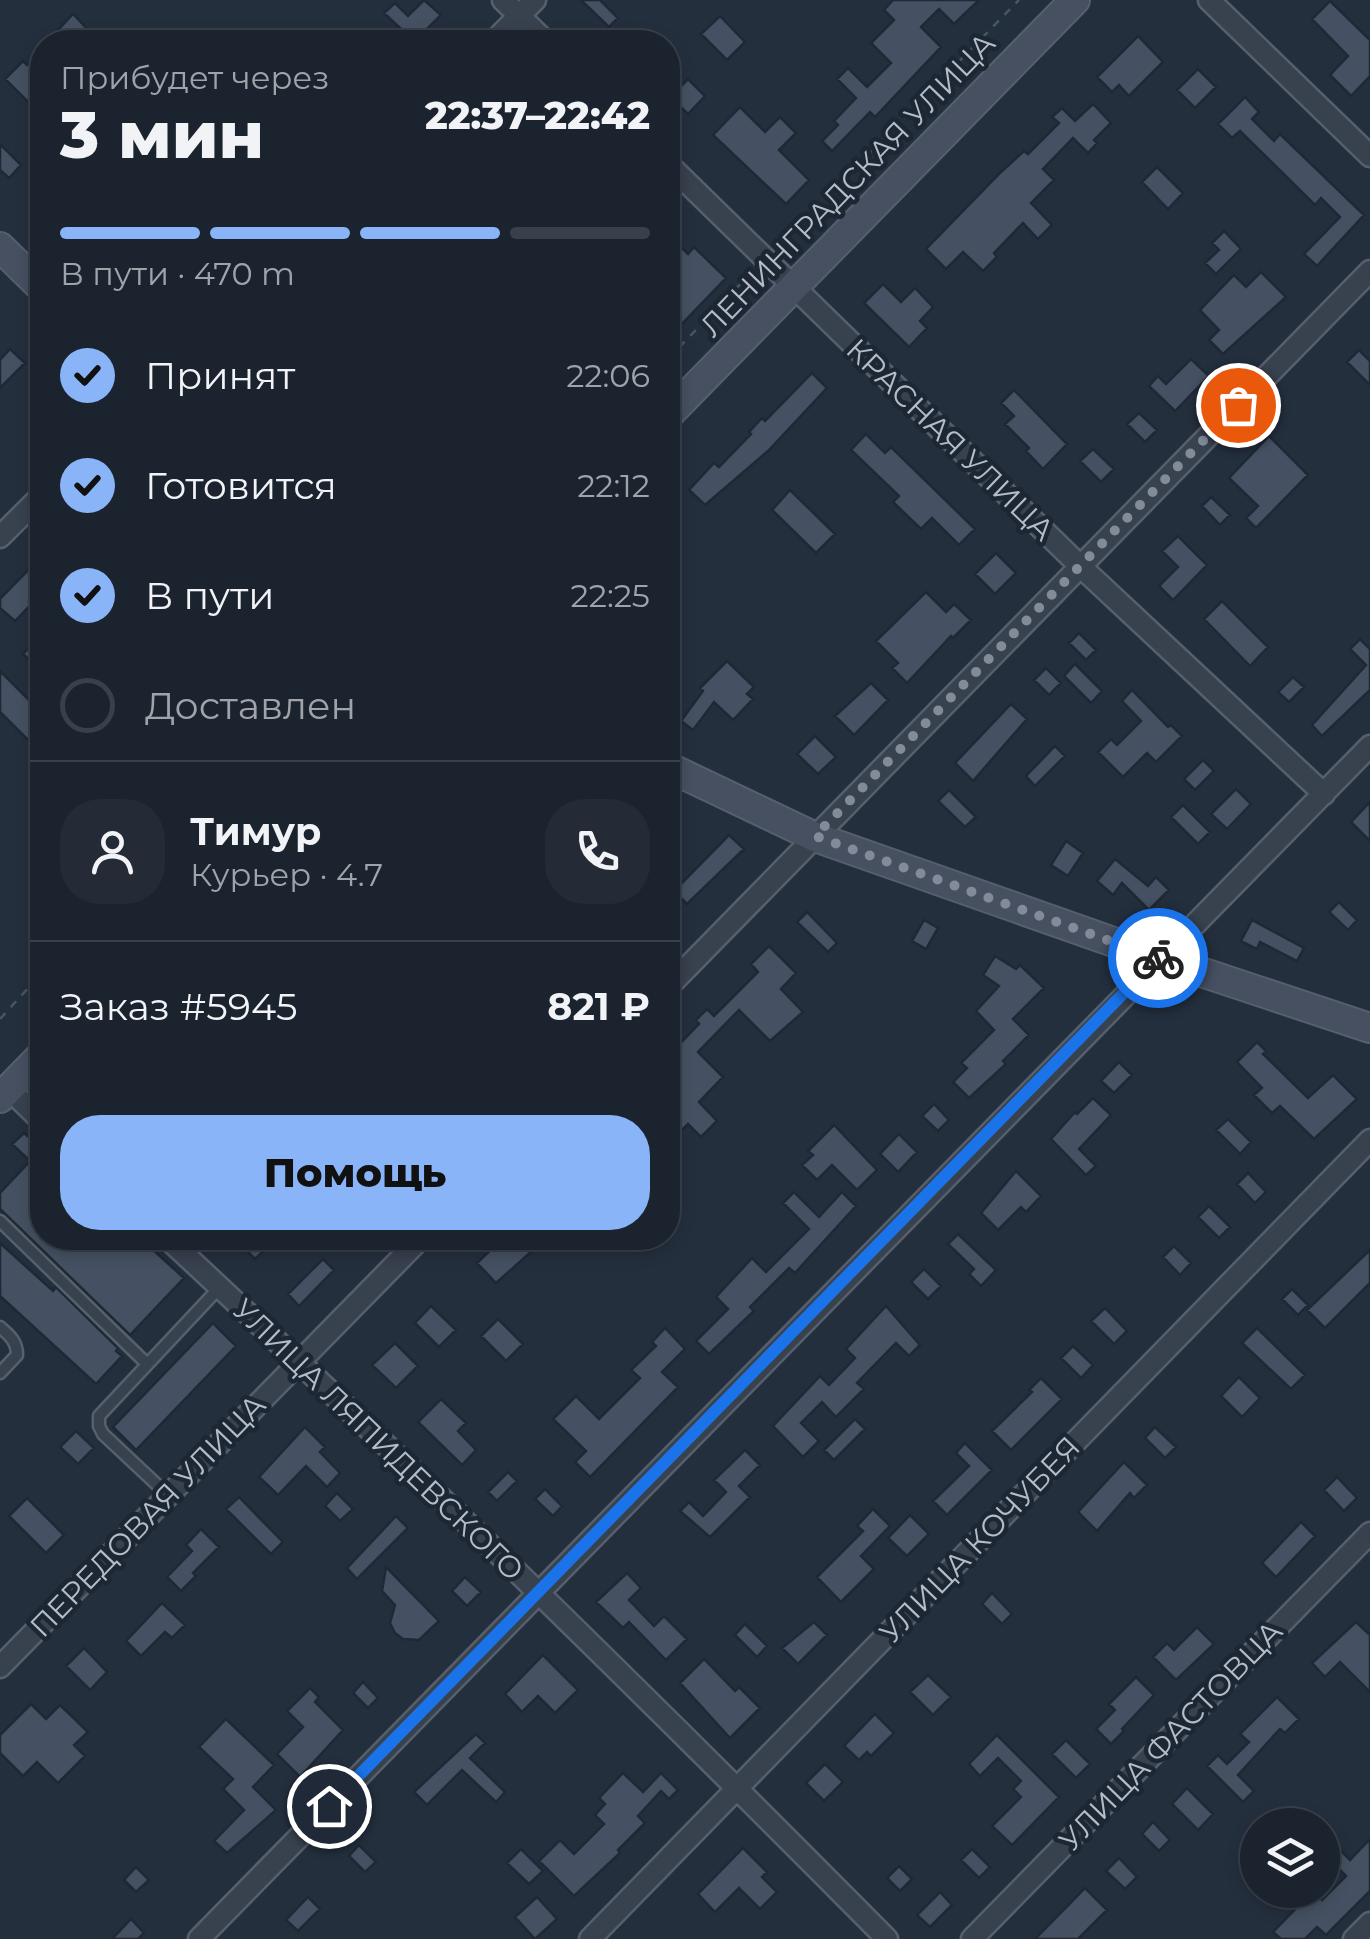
<!DOCTYPE html>
<html lang="ru">
<meta charset="utf-8">
<style>
:root{--surface:#1b232e;--page:#242b36;--text:#f1f3f6;--muted:#a0a4aa;--line:#39404a;--accent:#8ab4f8}
body{margin:0;font-family:Montserrat,sans-serif;background:var(--page);color:var(--text);height:100vh;display:flex;flex-direction:column;font-size:38px;white-space:nowrap}
*{box-sizing:border-box;margin:0}
p{font-size:32px;color:var(--muted)}
.icon{flex:none;width:55px;height:55px;fill:none;stroke:currentColor;stroke-width:2;stroke-linecap:round;stroke-linejoin:round}
.map{position:relative;flex:1;overflow:hidden}
.panel{position:absolute;left:30px;top:30px;width:650px;height:1220px;display:flex;flex-direction:column;background:var(--surface);border-radius:40px;box-shadow:0 5px 15px #0003,0 0 0 2px var(--line)}
.panel>*{flex:none}
.tools{position:absolute;left:1240px;top:1808px;display:grid;gap:20px}
.tools a{display:grid;place-items:center;width:100px;height:100px;border-radius:50%;background:var(--surface);box-shadow:0 5px 15px #0003,0 0 0 2px var(--line);font-size:50px}
.pin{position:absolute;display:grid;place-items:center;width:85px;height:85px;color:#fff;margin:-42px;border:5px solid #fff;border-radius:50%;box-shadow:0 2px 10px #0007}
.courier{position:absolute;display:grid;place-items:center;width:100px;height:100px;margin:-50px;border:8px solid #1a73e8;border-radius:50%;background:#fff;color:#222;box-shadow:0 2px 12px #0007}
.head em{font-style:normal;font-weight:800}
.head div{display:flex;flex-direction:column-reverse}
.head{display:flex;align-items:center;justify-content:space-between;height:170px;padding:0 30px}
h1{font-size:65px;font-weight:800;line-height:75px}
.bar{display:grid;grid-template-columns:repeat(4,1fr);gap:15px 10px;align-content:center;height:120px;padding:0 30px}
.bar i{height:12px;border-radius:8px;background:var(--line)}
.bar .current{background:var(--accent)}
.bar p{grid-column:span 4}
.line{display:flex;align-items:center;gap:25px;padding:0 30px;border-top:2px solid var(--line)}
.line div{flex:1}
.round{display:grid;place-items:center;flex:none;width:105px;height:105px;border-radius:40px;background:var(--page)}
ol{padding:0 30px;list-style:none}
li{display:flex;align-items:center;gap:30px;height:110px}
li p{margin-inline-start:auto}
li .icon{padding:10px;border-radius:50%;background:var(--accent);color:#111;stroke-width:4}
li:last-child{color:var(--muted)}
li i{width:55px;height:55px;border:5px solid var(--line);border-radius:50%}
.action{display:flex;gap:20px;margin-top:auto;padding:20px 30px}
.action a{flex:1;height:115px;border-radius:40px;background:var(--accent);color:#111;font-size:40px;font-weight:800;line-height:115px;text-align:center}
.map>svg:first-child{display:block}
.building{fill:#455162;stroke:#1f2835;stroke-width:2.5}
.lines{fill:none;stroke-linecap:round;stroke-linejoin:round}
.lane-casing{stroke:#565f6c;stroke-width:15}
.street-casing{stroke:#565f6c;stroke-width:25}
.secondary-casing{stroke:#565f6c;stroke-width:32}
.path{stroke:#44595c;stroke-width:2.5;stroke-dasharray:8 8;stroke-linecap:butt}
.lane{stroke:#38414e;stroke-width:10}
.street{stroke:#38414e;stroke-width:20}
.secondary{stroke:#465061;stroke-width:28}
.done{stroke:#828b98;stroke-width:10;stroke-dasharray:0 18}
.route{stroke:#1a73e8;stroke-width:12}
.labels{text-anchor:middle;stroke-width:9;stroke-linejoin:round;paint-order:stroke}
.street-label{font-size:30px;fill:#b4bcc9;stroke:#1d2633}
</style>
<div class="map">
<svg width="1370" height="1939" viewBox="0 0 1370 1939">
<rect width="100%" height="100%" fill="#242f3e"/>
<!-- building -->
<path class="building" d="M424,0l17,15 -27,27h-29l15,-14 -16,-15 11,-10 13,13z
M581,0h19l18,18 -9,9z
M893,0h86l-25,24 -15,-15 -18,18 20,20 -66,70 -5,-5 -38,39 -10,-10 16,-16 -4,-4 22,-23 -19,-19 11,-11 19,19 24,-24 -20,-20 23,-23 -10,-10z
M1330,1l40,39v36l-19,20 -21,-21 18,-19 -36,-37z
M73,14l19,20 -8,8h-14l-12,-12z
M720,16l25,26 -18,18 -26,-26z
M1138,36l25,26 -34,34 -10,-11 -7,7 -15,-15z
M42,49v67l-37,-37 18,-18 4,4z
M1198,69l18,18 -21,21 -18,-18z
M688,79l17,17 -17,18 -18,-17z
M1245,97l14,15 -7,7 22,22 6,-7 84,81 -47,51 -13,-12 36,-37 -19,-19 -6,7 -75,-74 -8,7 -14,-14z
M1093,104l18,19 -17,17 3,3 -9,10 -15,-15 -30,31 11,11 -23,23 21,22 -14,14 -15,-16 -29,30 3,4 -14,14 -20,-19 -17,17 -20,-20 75,-77 23,-21 4,3 31,-31 -7,-6 10,-9 13,13z
M740,107l25,25 15,-15 16,16 -17,17 30,30 -23,24 -73,-69z
M0,144l21,21 -12,13 -9,-8z
M1157,167l26,26 -15,16 -26,-27z
M1224,231l17,18 -25,25 -11,-11 14,-13 -7,-7z
M668,234l20,20 6,-7 32,31 -50,52 -8,-8z
M1261,272l25,25 -63,57 -14,-14 10,-10 -19,-20 34,-35 12,12z
M883,284l18,18 14,-14 18,19 -13,14 7,7 -18,19 -45,-44z
M10,349l15,14 -25,25v-28z
M1359,350l11,11v24l-23,-23z
M1191,359l18,17 -34,35 -26,-25 9,-10 8,8z
M812,373l15,15 -59,63 -63,54 -16,-15 25,-27 5,4 32,-33 -2,-2 13,-14 3,3z
M1014,390l53,54 -24,25 -17,-18 3,-3 -24,-24 9,-8 -13,-13z
M1139,413l18,17 -12,12 -18,-18z
M866,434l19,19 6,-6 84,82 -16,16 -27,-27 -11,11 -28,-27 6,-6 -48,-46z
M1269,436l39,39 -52,53 -10,-10 12,-12 -29,-28z
M1093,449l21,20 -13,13 -21,-21z
M790,490l45,44 -19,19 -44,-43z
M1211,497l19,18 -10,10 -18,-19z
M1178,536l29,29 -34,35 -14,-14 19,-19 -16,-16z
M996,553l20,20 -21,21 -20,-20z
M42,556v37l-27,28 -15,-13v-9z
M926,592l20,20 8,-8 17,16 -18,18 -2,-2 -44,47 -15,-15 6,-5 -22,-22z
M1222,601l46,46 -18,19 -46,-47z
M1079,633l17,17 -10,10 -17,-17z
M42,634v39l-19,-19z
M1360,639l10,10v41l-48,46 -10,-11 54,-60 -16,-16z
M727,661l27,26 -7,7 6,5 -20,21 -19,-18 -21,28 -12,-9 22,-30 -3,-3z
M1075,664l27,27 -11,12 -27,-27z
M1046,668l15,15 -12,12 -15,-15z
M0,671l42,42v16l-12,13 -30,-30z
M1293,677l11,10 -15,15 -11,-10z
M871,683l17,17 -34,35 -19,-19z
M1132,690l36,37 3,-2 11,11 -26,26 -9,-9 -24,24 -25,-25 13,-13 6,6 24,-24 -19,-20z
M1011,704l16,15 -54,62 -18,-18z
M815,736l21,21 -18,17 -21,-20z
M1055,746l10,10 -30,30 -9,-10z
M1203,760l11,11 -19,19 -11,-11z
M1236,789l15,15 -24,25 -16,-15z
M949,790l27,27 -11,10 -27,-26z
M1370,802v39l-19,-19z
M1183,805l27,27 -12,12 -27,-27z
M729,835l15,14 -57,55 -13,-13z
M1066,841l17,12 -15,23 -17,-11z
M1115,859l33,27 8,-9 13,13 -20,20 -27,-27 -9,12 -16,-14z
M1339,902l18,18 -9,10 -19,-18z
M807,912l30,31 -9,9 -31,-30z
M924,920l14,8 -12,21 -14,-8z
M1252,920l52,28 -7,13 -37,-19 -3,7 -16,-8z
M769,946l27,27 -15,16 22,23 -33,29 -31,-31 -41,42 25,25 -24,25 18,19 -16,16 -13,-13 -20,20v-88l31,-32 -3,-4 11,-11 7,7 44,-44 -7,-8z
M995,956l21,13 4,-4 24,23 -31,31 16,16 -26,26 3,3 -37,34 -16,-16 14,-14 -6,-5 33,-33 -18,-19 23,-25 -16,-11z
M1257,1042l9,9 -3,3 45,44 25,-23 24,24 -43,40 -34,-33 -8,7 -18,-18 8,-7 -25,-26z
M1119,1062l13,13 -18,18 -13,-12z
M1093,1098l18,17 -32,34 17,17 -10,9 -35,-36 24,-27 2,2z
M934,1104l15,16 -11,11 -16,-15z
M1228,1119l23,23 -11,12 -24,-24z
M834,1125l43,45 -20,20 -25,-25 -15,15 -15,-15 11,-10 -5,-4z
M24,1133l18,15v90h98l44,40 -54,57 -130,-126v-16l30,-32 -18,-17z
M899,1134l18,18 -19,20 -18,-18z
M1016,1171l25,25 -15,16 -5,-5 -23,23 -17,-17z
M1248,1173l18,19 -11,11 -18,-19z
M794,1192l25,25 23,-25 14,14 -61,67 -6,-5 -39,39 4,4 -45,43 -13,-13 32,-32 -12,-12 36,-39 14,14 43,-43 -26,-26z
M1209,1206l21,21 -11,11 -21,-21z
M958,1234l38,36 -15,16 -12,-12 5,-5 -26,-25z
M249,1238h28l-22,21 -14,-14z
M503,1238h16l13,13 -36,32 -19,-20z
M0,1243l53,48 3,-4 62,61 -2,3 6,5 -26,28 -96,-88z
M1174,1246l17,17 -11,12 -17,-18z
M1370,1250v33l-45,45 -18,-18z
M323,1259l11,11 -35,36 -11,-12z
M924,1269l17,17 -13,13 -17,-17z
M1292,1289l16,16 -10,10 -16,-16z
M431,1306l25,24 -17,17 -24,-24z
M886,1306l34,39 -11,11 -13,-13 -39,40 7,6 -28,28 -14,-15 -21,21 18,18 -16,16 -30,-31 47,-50 9,9 26,-27 -9,-9z
M1105,1308l22,23 -13,13 -23,-23z
M498,1319l25,25 -17,17 -25,-25z
M213,1323l23,23 -100,104 -23,-23z
M665,1328l20,21 -23,23 16,15 -88,90 -15,-15 11,-11 -33,-32 23,-23 23,23 41,-41 -9,-8 25,-24 -4,-4z
M1257,1328l48,47 -14,14 -49,-46z
M395,1343l23,23 -22,22 -24,-23z
M1073,1346l20,19 -12,13 -20,-20z
M1239,1377l21,21 -18,19 -21,-21z
M1041,1378l21,21 -51,51 -19,-19 40,-39 -3,-2z
M441,1399l25,24 -8,8 18,19 -14,15 -44,-43z
M855,1419l10,10 -31,31 -10,-10z
M305,1427l20,20 -5,5 20,21 -13,14 -21,-21 -28,29 -19,-18z
M1155,1427l21,20 -11,11 -20,-20z
M76,1431l18,17 -16,16 -18,-17z
M965,1443l27,27 -45,45 -14,-14 36,-35 -13,-13z
M745,1450l15,15 -21,21 11,11 -40,40 -30,-26 9,-9 14,14 23,-24 -12,-12z
M1124,1462l23,23 -13,13 -4,-5 -33,38 -19,-19z
M508,1472l9,9 -20,20 -9,-9z
M1337,1477l20,21 -13,13 -20,-21z
M545,1489l17,17 -9,10 -18,-17z
M337,1493l16,16 -13,12 -15,-15z
M239,1497l44,45 -12,12 -45,-45z
M27,1498l37,37 -18,18 -37,-37z
M873,1509l17,17 -29,30 13,13 -33,33 -24,-25 46,-46 -6,-5z
M910,1515l19,19 -22,22 -19,-18z
M396,1516l12,12 -51,51 -10,-11z
M1301,1522l14,14 -39,41 -14,-14z
M201,1529l18,18 -26,26 3,3 -15,15 -14,-14 25,-26 -6,-6z
M386,1567l53,54 -20,19 -16,-1 -8,-6 -5,-10 5,-18 -13,-14z
M627,1573l14,15 -12,12 25,26 10,-10 23,23 -21,21 -37,-38 -6,6 -27,-26z
M465,1577l16,15 -14,14 -15,-15z
M992,1593l20,21 -10,10 -20,-20z
M162,1603l23,22 -13,13 -7,-6 -24,24 -15,-15z
M814,1622l13,13 -29,29 -16,-16z
M1356,1622l14,13v57l-30,-30 -15,15 -13,-14z
M745,1624l22,22 -10,11 -22,-22z
M1197,1627l17,17 -38,36 -23,-23 14,-14 7,7z
M84,1648l23,24 -17,18 -24,-24z
M543,1655l35,35 -23,23 -17,-17 -16,16 -17,-18z
M704,1659l31,32 4,-4 21,21 -30,30 -50,-55z
M928,1675l23,22 -18,18 -23,-23z
M1136,1677l18,18 -32,34 2,2 -13,13 -15,-15 19,-19 -6,-6z
M363,1682l15,16 -10,10 -15,-15z
M310,1688l9,9 -4,5 28,28 -43,47 -23,-23 26,-27 -16,-16z
M1277,1697l22,22 -14,14 -5,-4 -42,46 16,16 -11,11 -36,-36 11,-11 9,9 22,-22 -9,-8z
M31,1704l15,15 14,-14 28,27 -14,13 11,11 -27,27 -21,-21 -14,14 -23,-23v-18z
M875,1714l19,19 -23,23 -4,-4 -8,8 -15,-14z
M226,1719l48,46 -21,22 23,23 -49,43 -13,-12 30,-31 -21,-21 10,-10 -34,-32z
M476,1734l9,9 -15,15 35,34 -9,10 -34,-32 -35,35 -13,-13z
M997,1735l62,62 -47,48 -20,-19 29,-29 -8,-8 8,-8 -23,-23 -18,18 -11,-12z
M1066,1740l24,24 -14,14 -24,-24z
M825,1764l18,18 -19,19 -18,-18z
M623,1773l20,19 18,-19 17,17 -9,9 -8,-8 -23,25 7,7 -27,27 2,3 -46,43 -35,-35 21,-21 14,14 30,-30 -9,-9 10,-11 -6,-6z
M1187,1788l26,26 -15,16 -26,-26z
M1153,1822l17,18 -11,11 -17,-17z
M1322,1832l28,28 20,-21v52l-44,44 -9,-8 -12,12h-24l-8,-7 40,-41 9,9 24,-24 -24,-24z
M359,1845l17,17 -11,10 -16,-16z
M743,1848l24,24 -5,5 15,15 -17,17 -21,-21 -24,24 -17,-18z
M521,1849l22,22 -14,13 -22,-21z
M972,1849l18,18 -11,11 -18,-18z
M1119,1858l18,19 -12,12 -19,-18z
M899,1866l13,13 -12,12 -13,-13z
M136,1867l13,13 -13,12 -12,-12z
M1085,1888l22,22 -29,29h-43z
M940,1892l12,13 -22,22 -13,-12z
M308,1897l12,12 -22,22 -12,-11z
M537,1897l20,22 -22,20 -20,-22z
M131,1919l13,14 -6,6h-26z"/>
<g class="lines">
<defs>
<path id="lane" d="M0,1221l146,142
M0,1327c9,8 17,14 17,28l-17,18
M168,1495l-65,-61 -4,-8v-10l121,-129"/>
<path id="street" d="M503,0l43,42
M1209,0l161,156
M493,42l42,-42
M668,164l412,402 244,228
M0,537l42,-42
M668,987l702,-716
M9,1089l33,32
M167,1238c245,228 484,463 720,701
M0,1667l421,-429
M199,1939l1171,-1193
M590,1939l780,-799
M972,1939l398,-406
M1354,1939l16,-16"/>
<path id="secondary" d="M0,247l42,41
M668,415l407,-415
M668,767l147,70 344,121 211,70
M0,1098l42,-43"/>
</defs>
<!-- lane casing -->
<use href="#lane" class="lane-casing"/>
<!-- street casing -->
<use href="#street" class="street-casing"/>
<!-- secondary casing -->
<use href="#secondary" class="secondary-casing"/>
<!-- path -->
<path class="path" d="M781,244l238,-244
M668,359l82,-85
M0,1019l42,-46"/>
<!-- lane -->
<use href="#lane" class="lane"/>
<!-- street -->
<use href="#street" class="street"/>
<!-- secondary -->
<use href="#secondary" class="secondary"/>
</g>
<g class="lines">
<!-- done -->
<path class="done" d="M1158,958l-343,-122 423,-431"/>
<!-- route -->
<path class="route" d="M329,1806l829,-848"/>
</g>
<g class="labels">
<!-- street labels -->
<g class="street-label">
<text transform="translate(848 185) rotate(-46)" y="10">ЛЕНИНГРАДСКАЯ УЛИЦА</text>
<text transform="translate(950 440) rotate(44)" y="10">КРАСНАЯ УЛИЦА</text>
<text transform="translate(378 1440) rotate(44)" y="10">УЛИЦА ЛЯПИДЕВСКОГО</text>
<text transform="translate(148 1516) rotate(-46)" y="10">ПЕРЕДОВАЯ УЛИЦА</text>
<text transform="translate(980 1540) rotate(-46)" y="10">УЛИЦА КОЧУБЕЯ</text>
<text transform="translate(1171 1736) rotate(-46)" y="10">УЛИЦА ФАСТОВЦА</text>
</g>
</g>
</svg>
<div class="tools">
<a><svg class="icon" aria-label="layers" viewBox="0 0 24 24"><path d="M12 4l9 5-9 5-9-5zM3 14l9 5 9-5"/></svg></a>
</div>
<div class="pin" style="left:1238px;top:405px;background:#ea580c"><svg class="icon" aria-label="bag" viewBox="0 0 24 24"><path d="M5 8h14l-1 12H6zM9 8a3 3 0 0 1 6 0"/></svg></div>
<div class="pin" style="left:329px;top:1806px;background:#1f2937"><svg class="icon" aria-label="home" viewBox="0 0 24 24"><path d="M3 11l9-7 9 7M6 9v11h12V9"/></svg></div>
<div class="courier" style="left:1158px;top:958px"><svg class="icon" aria-label="bike" viewBox="0 0 24 24"><circle cx="6" cy="16" r="4"/><circle cx="18" cy="16" r="4"/><path d="M6 16l4-8h5l3 8M10 8l3 8H6M13 5h3"/></svg></div>
<section class="panel">
<div class="head"><div><h1>3 мин</h1><p>Прибудет через</p></div><em>22:37–22:42</em></div>
<div class="bar"><i class="current"></i><i class="current"></i><i class="current"></i><i></i><p>В пути · 470 m</p></div>
<ol>
<li><svg class="icon" aria-label="check" viewBox="0 0 24 24"><path d="M5 12l5 5 9-10"/></svg>Принят<p>22:06</p></li>
<li><svg class="icon" aria-label="check" viewBox="0 0 24 24"><path d="M5 12l5 5 9-10"/></svg>Готовится<p>22:12</p></li>
<li><svg class="icon" aria-label="check" viewBox="0 0 24 24"><path d="M5 12l5 5 9-10"/></svg>В пути<p>22:25</p></li>
<li><i></i>Доставлен</li>
</ol>
<div class="line" style="height:180px"><a class="round"><svg class="icon" aria-label="person" viewBox="0 0 24 24"><circle cx="12" cy="8" r="4"/><path d="M4 21q1-7 8-7t8 7"/></svg></a><div><b>Тимур</b><p>Курьер · 4.7</p></div><a class="round"><svg class="icon" aria-label="phone" viewBox="0 0 24 24"><path d="M5 4h4l2 5-3 2q2 4 5 5l2-3 5 2v4C11 20 4 13 5 4z"/></svg></a></div>
<div class="line" style="height:130px"><div>Заказ #5945</div><b>821 ₽</b></div>
<div class="action"><a>Помощь</a></div>
</section>
</div>
